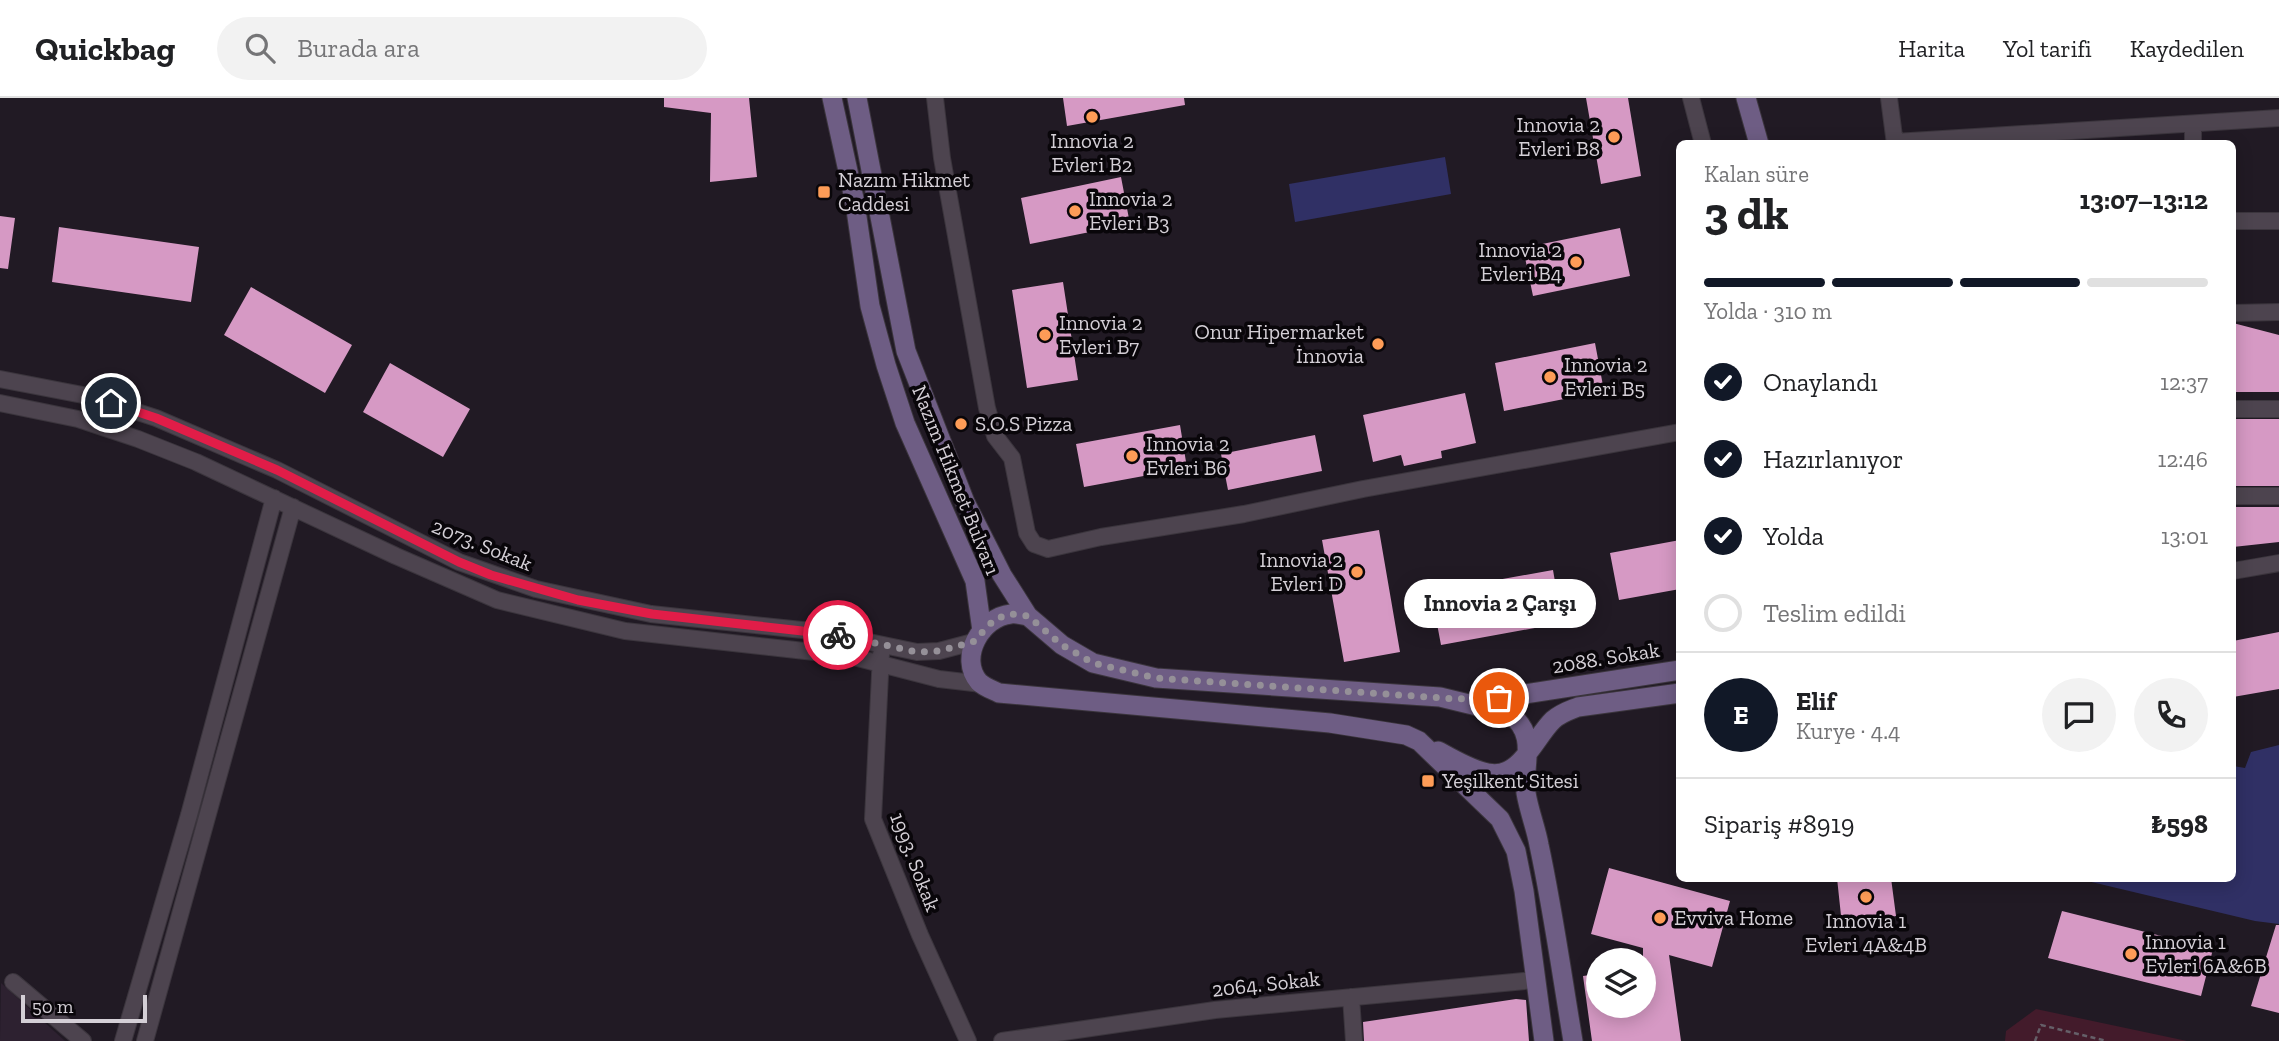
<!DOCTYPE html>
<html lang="tr">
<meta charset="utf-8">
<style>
:root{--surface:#fff;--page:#f2f2f2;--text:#202124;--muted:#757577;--line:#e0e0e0;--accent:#111827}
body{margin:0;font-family:"Zilla Slab",serif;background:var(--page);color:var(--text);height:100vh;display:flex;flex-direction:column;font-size:26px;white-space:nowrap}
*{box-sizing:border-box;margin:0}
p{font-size:23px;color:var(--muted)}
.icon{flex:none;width:38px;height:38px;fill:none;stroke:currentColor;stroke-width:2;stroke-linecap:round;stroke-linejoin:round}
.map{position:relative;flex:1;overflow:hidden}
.side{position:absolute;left:1676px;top:42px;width:560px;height:742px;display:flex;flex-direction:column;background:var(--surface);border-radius:10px;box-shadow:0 4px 18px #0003}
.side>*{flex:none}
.controls{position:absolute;left:1586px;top:850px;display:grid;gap:14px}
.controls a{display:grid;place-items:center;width:70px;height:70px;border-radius:50%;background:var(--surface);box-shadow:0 4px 18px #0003;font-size:35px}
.scale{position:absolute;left:21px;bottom:18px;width:126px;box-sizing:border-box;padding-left:7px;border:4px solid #d4cfd6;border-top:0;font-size:19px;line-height:24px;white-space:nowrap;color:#d4cfd6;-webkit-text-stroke:5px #09060a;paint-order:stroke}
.pin{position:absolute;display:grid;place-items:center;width:60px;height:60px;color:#fff;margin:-30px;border:4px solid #fff;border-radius:50%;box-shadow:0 2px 7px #0007}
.courier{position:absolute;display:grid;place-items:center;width:70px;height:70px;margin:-35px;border:5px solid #e11d48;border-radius:50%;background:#fff;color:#222;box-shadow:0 2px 9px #0007}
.bubble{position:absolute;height:49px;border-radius:24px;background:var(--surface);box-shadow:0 4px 18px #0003;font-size:23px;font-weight:700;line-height:49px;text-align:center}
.head em{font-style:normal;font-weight:700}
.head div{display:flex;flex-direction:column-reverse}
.head{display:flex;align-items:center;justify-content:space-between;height:119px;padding:0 28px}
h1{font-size:46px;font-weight:700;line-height:52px}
.bar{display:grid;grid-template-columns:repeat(4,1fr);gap:10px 7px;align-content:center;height:84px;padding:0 28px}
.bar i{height:9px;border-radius:5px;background:var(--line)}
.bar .active{background:var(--accent)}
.bar p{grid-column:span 4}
.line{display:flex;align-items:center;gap:18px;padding:0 28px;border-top:2px solid var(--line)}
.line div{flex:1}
.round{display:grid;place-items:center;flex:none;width:74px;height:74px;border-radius:37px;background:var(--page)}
ol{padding:0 28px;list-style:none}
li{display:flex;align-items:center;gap:21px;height:77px}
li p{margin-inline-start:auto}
li .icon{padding:7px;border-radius:50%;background:var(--accent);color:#fff;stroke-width:4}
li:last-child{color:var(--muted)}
li i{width:38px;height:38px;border:4px solid var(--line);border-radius:50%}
header{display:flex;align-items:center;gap:42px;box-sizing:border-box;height:98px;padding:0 35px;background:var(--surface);border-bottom:2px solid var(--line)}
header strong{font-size:33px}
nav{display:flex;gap:38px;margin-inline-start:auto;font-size:24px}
.search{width:490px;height:63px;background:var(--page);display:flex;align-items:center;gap:18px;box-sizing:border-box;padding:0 24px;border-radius:38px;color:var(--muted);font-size:26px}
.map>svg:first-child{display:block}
.built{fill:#2d2130}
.green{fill:#431b2b}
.water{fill:#303065}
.building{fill:#d699c4}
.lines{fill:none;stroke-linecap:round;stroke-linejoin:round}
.minor-casing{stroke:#3b353d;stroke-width:18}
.secondary-casing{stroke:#3b353d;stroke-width:21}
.path{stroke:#655f68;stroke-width:2.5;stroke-dasharray:5 3.5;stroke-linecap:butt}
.minor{stroke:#4d444f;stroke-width:16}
.secondary{stroke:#6e5d84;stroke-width:19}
.done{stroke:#959098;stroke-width:7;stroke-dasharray:0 12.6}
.route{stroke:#e11d48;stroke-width:9}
.poi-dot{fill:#fe9c57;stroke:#09060a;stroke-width:2.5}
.labels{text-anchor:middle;stroke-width:7;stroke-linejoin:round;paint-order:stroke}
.poi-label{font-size:21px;fill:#d4cfd6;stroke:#09060a;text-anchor:start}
.street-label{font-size:21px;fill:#d4cfd6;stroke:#09060a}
</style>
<header>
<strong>Quickbag</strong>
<div class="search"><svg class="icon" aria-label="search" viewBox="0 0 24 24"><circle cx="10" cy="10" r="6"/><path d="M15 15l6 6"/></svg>Burada ara</div>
<nav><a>Harita</a><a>Yol tarifi</a><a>Kaydedilen</a></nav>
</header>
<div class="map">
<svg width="2279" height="943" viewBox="0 0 2279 943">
<rect width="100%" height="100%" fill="#211a24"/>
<!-- built -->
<path class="built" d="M1,885l64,58h-65z"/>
<!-- green -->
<path class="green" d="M2036,911l151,32h-182l1,-10z"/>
<!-- water -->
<path class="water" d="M1445,59l6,37 -156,28 -6,-38z
M2279,647v179l-24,-3 -176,-42 154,-1v-112l12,2 6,-16z"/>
<!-- building -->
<path class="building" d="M664,0h85l8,79 -47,5 1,-69 -47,-6z
M1063,0h121l1,7 -118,21z
M1586,0h42l13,78 -40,8z
M1121,79l9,47 -100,20 -9,-46z
M0,118l15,2 -7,51 -8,-1z
M59,129l140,20 -8,55 -139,-20z
M1620,130l10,48 -97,20 -10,-48z
M1063,184l15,98 -51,8 -15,-98z
M251,189l101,58 -27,48 -101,-58z
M2233,225l46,12v57h-46z
M1595,245l9,48 -100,20 -9,-48z
M390,265l80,46 -27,48 -80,-45z
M1465,295l11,50 -35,8 1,7 -38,8 -3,-11 -28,7 -10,-47z
M2233,321h46v67h-46z
M1180,327l7,43 -103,19 -8,-43z
M1315,337l7,36 -94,19 -7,-36z
M2233,409h46v35l-46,5z
M1379,432l21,122 -56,10 -22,-122z
M1680,442v49l-61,11 -9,-47z
M1553,472l9,53 -121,22 -10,-53z
M2279,534v57l-46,8v-56z
M1609,770l121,33 -18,66 -43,-12 12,86h-89l-9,-65 15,-2v32h45v-58l-52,-14z
M1837,780h54l5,38 -54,9z
M2062,813l151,38 -12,47 -153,-38z
M2276,827h3v88l-28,-7z
M1516,901l10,1 3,41h-165l-1,-19z"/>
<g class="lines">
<defs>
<path id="minor" d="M935,0l7,60 45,250 8,28 17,22 15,75 7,11 14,5 53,-12 143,-23 119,-25 317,-57
M1691,0l12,46
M1889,0l6,46
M2193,26v20
M1895,44l384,-24
M2233,123h46
M2233,215l46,-1
M0,281l88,17 68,22 121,52 182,92 77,27 115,25 170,18 96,20 22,-1 34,-9
M0,305l78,16 60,20 58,23 200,94 101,44 128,31 225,25 89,23 43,5
M2233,311h46
M2233,398h46
M2233,473l46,-8
M881,556l-8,165 47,116 48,106
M13,884l70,59
M1351,899l3,44
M123,943l66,-226 85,-317
M145,943l148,-534
M1002,943l213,-31 320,-30"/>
<path id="secondary" d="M832,0l23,105 15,103 16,59 19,58 70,158 7,50
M857,0l49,253 59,151 37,73 26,41 34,29 31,18 63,15 284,19 70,17c29,22 12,50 16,79 3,18 10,35 13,52 14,65 23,131 34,196
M1746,0l13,46
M1028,518c-5,-1 -12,-3 -17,-2 -30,3 -53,44 -32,68 5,5 14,8 20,11l331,30 76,12 13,6 81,78 16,32 8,40 20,150
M1477,601l22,-1 181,-28
M1438,653c16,8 33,19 50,22 32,7 47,-36 65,-53 8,-7 15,-9 25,-13l102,-14"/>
</defs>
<!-- minor casing -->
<use href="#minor" class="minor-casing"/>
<!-- secondary casing -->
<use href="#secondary" class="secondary-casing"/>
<!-- path -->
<path class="path" d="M2035,943l6,-16 66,16"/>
<!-- minor -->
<use href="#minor" class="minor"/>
<!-- secondary -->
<use href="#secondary" class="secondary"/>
</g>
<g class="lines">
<!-- done -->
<path class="done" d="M838,537l79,17 22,-1 34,-9 22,-23 15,-5 18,2 34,29 31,18 63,15 300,21 43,-1"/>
<!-- route -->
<path class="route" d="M111,305l45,15 121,52 182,92 32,13 87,25 74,14 186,21"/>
</g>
<!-- markers -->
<g class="poi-dot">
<circle cx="1092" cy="19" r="7"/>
<circle cx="1614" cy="39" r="7"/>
<rect x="817" y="87" width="14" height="14" rx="3.5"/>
<circle cx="1075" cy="113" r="7"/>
<circle cx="1576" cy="164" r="7"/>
<circle cx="1045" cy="237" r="7"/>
<circle cx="1378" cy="246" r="7"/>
<circle cx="1550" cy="279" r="7"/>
<circle cx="961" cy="326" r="7"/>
<circle cx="1132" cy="358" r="7"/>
<circle cx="1357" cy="474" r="7"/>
<rect x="1421" y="676" width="14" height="14" rx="3.5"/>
<circle cx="1866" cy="799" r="7"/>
<circle cx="1660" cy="820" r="7"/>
<circle cx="2131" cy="856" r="7"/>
</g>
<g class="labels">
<!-- poi labels -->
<g class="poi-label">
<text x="1600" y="34" text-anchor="end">Innovia 2<tspan x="1600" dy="24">Evleri B8</tspan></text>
<text x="1092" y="50" text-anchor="middle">Innovia 2<tspan x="1092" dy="24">Evleri B2</tspan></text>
<text x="838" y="89">Nazım Hikmet<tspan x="838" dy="24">Caddesi</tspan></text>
<text x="1089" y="108">Innovia 2<tspan x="1089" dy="24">Evleri B3</tspan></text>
<text x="1562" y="159" text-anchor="end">Innovia 2<tspan x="1562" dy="24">Evleri B4</tspan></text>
<text x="1059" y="232">Innovia 2<tspan x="1059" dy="24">Evleri B7</tspan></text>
<text x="1364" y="241" text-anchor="end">Onur Hipermarket<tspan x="1364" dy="24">İnnovia</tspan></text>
<text x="1564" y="274">Innovia 2<tspan x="1564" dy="24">Evleri B5</tspan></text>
<text x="975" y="333">S.O.S Pizza</text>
<text x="1146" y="353">Innovia 2<tspan x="1146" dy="24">Evleri B6</tspan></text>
<text x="1343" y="469" text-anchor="end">Innovia 2<tspan x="1343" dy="24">Evleri D</tspan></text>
<text x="1442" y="690">Yeşilkent Sitesi</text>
<text x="1674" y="827">Evviva Home</text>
<text x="1866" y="830" text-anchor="middle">Innovia 1<tspan x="1866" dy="24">Evleri 4A&amp;4B</tspan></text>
<text x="2145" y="851">Innovia 1<tspan x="2145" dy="24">Evleri 6A&amp;6B</tspan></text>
</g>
<!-- street labels -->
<g class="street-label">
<text transform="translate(956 382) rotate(68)" y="7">Nazım Hikmet Bulvarı</text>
<text transform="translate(482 447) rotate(22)" y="7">2073. Sokak</text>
<text transform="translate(1606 560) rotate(-9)" y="7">2088. Sokak</text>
<text transform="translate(915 764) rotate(69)" y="7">1993. Sokak</text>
<text transform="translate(1266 886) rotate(-6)" y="7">2064. Sokak</text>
</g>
</g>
</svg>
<div class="controls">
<a><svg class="icon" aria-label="layers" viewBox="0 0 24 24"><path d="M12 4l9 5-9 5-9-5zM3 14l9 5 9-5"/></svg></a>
</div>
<div class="scale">50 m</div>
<div class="pin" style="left:1499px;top:600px;background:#ea580c"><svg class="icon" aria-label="bag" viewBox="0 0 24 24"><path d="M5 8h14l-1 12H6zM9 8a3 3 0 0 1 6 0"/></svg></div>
<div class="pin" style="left:111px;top:305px;background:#1f2937"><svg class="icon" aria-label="home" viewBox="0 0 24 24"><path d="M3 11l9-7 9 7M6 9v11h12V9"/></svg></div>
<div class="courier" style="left:838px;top:537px"><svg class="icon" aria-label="bike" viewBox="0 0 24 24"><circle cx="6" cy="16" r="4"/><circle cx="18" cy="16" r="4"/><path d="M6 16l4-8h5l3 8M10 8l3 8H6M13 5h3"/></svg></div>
<div class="bubble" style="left:1404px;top:481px;width:192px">Innovia 2 Çarşı</div>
<section class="side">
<div class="head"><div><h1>3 dk</h1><p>Kalan süre</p></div><em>13:07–13:12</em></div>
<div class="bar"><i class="active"></i><i class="active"></i><i class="active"></i><i></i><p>Yolda · 310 m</p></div>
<ol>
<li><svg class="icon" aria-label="check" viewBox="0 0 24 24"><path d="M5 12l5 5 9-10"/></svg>Onaylandı<p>12:37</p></li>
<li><svg class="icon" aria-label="check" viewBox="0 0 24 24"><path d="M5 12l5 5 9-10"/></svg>Hazırlanıyor<p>12:46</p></li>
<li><svg class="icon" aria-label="check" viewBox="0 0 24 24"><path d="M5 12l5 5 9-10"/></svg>Yolda<p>13:01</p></li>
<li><i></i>Teslim edildi</li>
</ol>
<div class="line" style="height:126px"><b class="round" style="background:var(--accent);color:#fff">E</b><div><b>Elif</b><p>Kurye · 4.4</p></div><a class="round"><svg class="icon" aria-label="chat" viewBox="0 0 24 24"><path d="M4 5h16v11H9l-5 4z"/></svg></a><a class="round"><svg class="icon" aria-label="phone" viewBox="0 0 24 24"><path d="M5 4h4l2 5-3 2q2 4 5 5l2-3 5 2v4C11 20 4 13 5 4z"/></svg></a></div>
<div class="line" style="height:91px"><div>Sipariş #8919</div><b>₺598</b></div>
</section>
</div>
